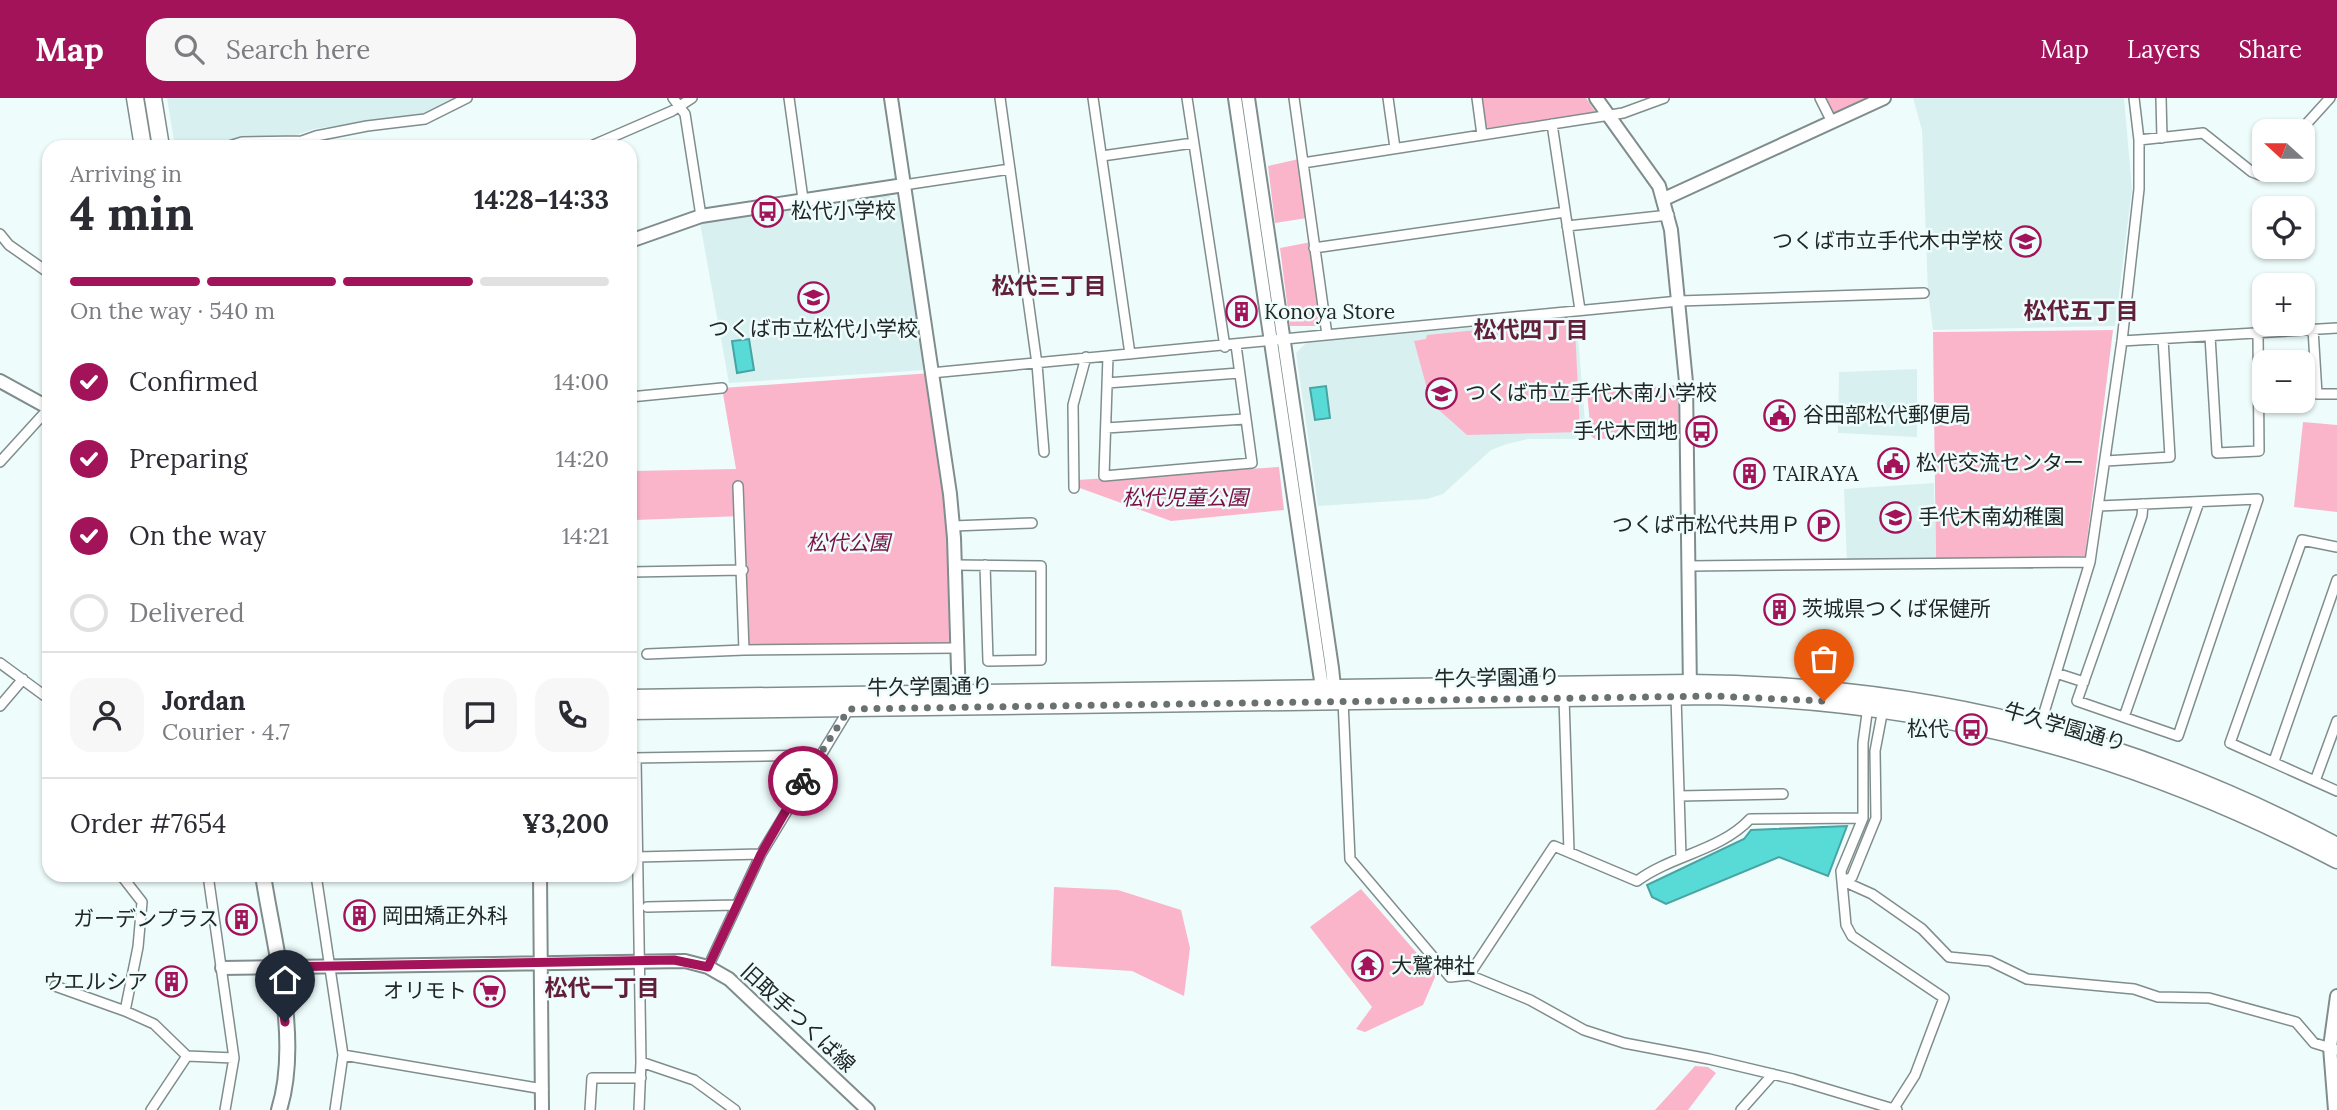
<!DOCTYPE html>
<meta charset="utf-8">
<style>
:root{--surface:#fff;--page:#f7f7f7;--text:#2b2b33;--muted:#7c7c81;--line:#e1e1e2;--accent:#a2135a}
body{margin:0;font-family:Lora,"Noto Sans JP",serif;background:var(--page);color:var(--text);height:100vh;display:flex;flex-direction:column;font-size:26px;white-space:nowrap}
*{box-sizing:border-box;margin:0}
p{font-size:23px;color:var(--muted)}
.icon{flex:none;width:38px;height:38px;fill:none;stroke:currentColor;stroke-width:2;stroke-linecap:round;stroke-linejoin:round}
.map{position:relative;flex:1;overflow:hidden}
.sheet{position:absolute;left:42px;top:42px;width:595px;height:742px;display:flex;flex-direction:column;background:var(--surface);border-radius:21px;box-shadow:0 2px 5px #0004}
.sheet>*{flex:none}
.needle{width:46px;rotate:291deg}
.buttons{position:absolute;left:2252px;top:21px;display:grid;gap:14px}
.buttons a{display:grid;place-items:center;width:63px;height:63px;border-radius:14px;background:var(--surface);box-shadow:0 2px 5px #0004;font-size:35px}
.pin{position:absolute;display:grid;place-items:center;width:60px;height:60px;color:#fff;margin:-72px -30px;border-radius:50% 50% 50% 0;rotate:-45deg;box-shadow:0 0 7px #0007}
.pin .icon{rotate:45deg}
.courier{position:absolute;display:grid;place-items:center;width:70px;height:70px;margin:-35px;border:5px solid #a2135a;border-radius:50%;background:#fff;color:#222;box-shadow:0 2px 9px #0007}
.summary em{font-style:normal;font-weight:700}
.summary div{display:flex;flex-direction:column-reverse}
.summary{display:flex;align-items:center;justify-content:space-between;height:119px;padding:0 28px}
h1{font-size:46px;font-weight:700;line-height:52px}
.bar{display:grid;grid-template-columns:repeat(4,1fr);gap:10px 7px;align-content:center;height:84px;padding:0 28px}
.bar i{height:9px;border-radius:5px;background:var(--line)}
.bar .selected{background:var(--accent)}
.bar p{grid-column:span 4}
.line{display:flex;align-items:center;gap:18px;padding:0 28px;border-top:2px solid var(--line)}
.line div{flex:1}
.round{display:grid;place-items:center;flex:none;width:74px;height:74px;border-radius:21px;background:var(--page)}
ol{padding:0 28px;list-style:none}
li{display:flex;align-items:center;gap:21px;height:77px}
li p{margin-inline-start:auto}
li .icon{padding:7px;border-radius:50%;background:var(--accent);color:#fff;stroke-width:4}
li:last-child{color:var(--muted)}
li i{width:38px;height:38px;border:4px solid var(--line);border-radius:50%}
header{display:flex;align-items:center;gap:42px;box-sizing:border-box;height:98px;padding:0 35px;background:var(--accent);color:#fff}
header strong{font-size:33px}
nav{display:flex;gap:38px;margin-inline-start:auto;font-size:24px}
.search{width:490px;height:63px;background:var(--page);display:flex;align-items:center;gap:18px;box-sizing:border-box;padding:0 24px;border-radius:21px;color:var(--muted);font-size:26px}
.map>svg:first-child{display:block}
.built{fill:#d8f1f0}
.green{fill:#fab5cb}
.water{fill:#58dad7;stroke:#48a4a2;stroke-width:2}
.lines{fill:none;stroke-linecap:round;stroke-linejoin:round}
.street-casing{stroke:#808d8d;stroke-width:12}
.secondary-casing{stroke:#808d8d;stroke-width:16}
.primary-casing{stroke:#808d8d;stroke-width:18}
.highway-casing{stroke:#808d8d;stroke-width:19}
.street{stroke:#fff;stroke-width:9}
.secondary{stroke:#fff;stroke-width:12}
.primary{stroke:#fff;stroke-width:14}
.highway{stroke:#fff;stroke-width:16}
.done{stroke:#697171;stroke-width:7;stroke-dasharray:0 12.6}
.route{stroke:#a2135a;stroke-width:9}
.labels{text-anchor:middle;stroke-width:5;stroke-linejoin:round;paint-order:stroke}
.poi-label{font-size:21px;fill:#212626;stroke:#eefdfc;text-anchor:start}
.park-label{font-size:21px;font-style:italic;fill:#790f42;stroke:#eefdfc}
.street-label{font-size:21px;fill:#212626;stroke:#eefdfc}
.neighbourhood-label{font-size:23px;font-weight:bold;fill:#611f3a;stroke:#eefdfc}
</style>
<header>
<strong>Map</strong>
<div class="search"><svg class="icon" aria-label="search" viewBox="0 0 24 24"><circle cx="10" cy="10" r="6"/><path d="M15 15l6 6"/></svg>Search here</div>
<nav><a>Map</a><a>Layers</a><a>Share</a></nav>
</header>
<div class="map">
<svg width="2337" height="1012" viewBox="0 0 2337 1012">
<rect width="100%" height="100%" fill="#eefdfc"/>
<!-- built -->
<path class="built" d="M167,0h287l-28,15 -112,16 -26,9 -48,-1 -31,10h-34z
M1913,0h211l8,91 -17,137 -182,4 -5,-38 -6,-162z
M888,97l11,8 26,167 -196,13 -29,-160z
M1570,220l1,6h6l9,110 -4,5h-54l-21,5 -16,6 -48,44 -16,5 -109,7 -22,-153 10,-10z
M1917,271v68l-79,-4 1,-61z
M1934,385l2,79 -89,2 -3,-75z"/>
<!-- green -->
<path class="green" d="M1481,0h105l10,15 -108,15 -3,-2z
M1822,0h52l-42,21z
M1299,61l8,59 -32,5 -7,-57z
M1311,144l11,84h-32l-10,-78z
M1567,223l1,7 7,-1 5,105 -113,3 -36,-32 -17,-62 12,-2 1,-4z
M2113,232l-28,226 -149,6 -3,-230z
M931,275l19,121 7,154 -213,2 -2,-134 -107,4 -3,-49 104,-2 -14,-81z
M1678,287l1,52 -84,2 -4,-3 -4,-45z
M2303,324l34,3v87l-43,-5z
M1279,369l5,43 -113,11 -94,-34v-7z
M1054,789l64,3 63,20 9,38 -6,48 -52,-25 -81,-5z
M1361,791l75,86 -13,30 -58,27 -9,-3 16,-22 -62,-80z
M1695,968l13,1 8,6 -28,37h-33z"/>
<!-- water -->
<path class="water" d="M749,241l5,31 -17,3 -5,-32z
M1326,288l4,32 -15,2 -5,-32z
M1847,728l-19,50 -49,-19 -113,47 -14,-7 -5,-12 97,-46 7,-9z"/>
<g class="lines">
<defs>
<path id="street" d="M673,0l12,16 16,102
M789,0l14,101
M1000,0l37,266 7,88
M1093,0l37,256
M1187,0l38,249
M1294,0l33,237
M1388,0l7,50
M1477,0l5,37
M1820,0l12,24
M2161,0l1,40
M1552,26l28,186
M2300,33l30,-33
M2139,42l64,-7 49,39 8,3 5,-5
M226,49l16,-5 60,-1 14,-5 51,-10 58,-7 42,-21
M589,49l83,-36 20,-13
M1102,58l91,-13
M1303,65l320,-50 41,-15
M904,87l106,-16
M1567,128l102,-11
M0,136l9,11 40,28
M1314,150l251,-36
M2313,231l4,65h20
M2210,238l7,117 42,-2 -1,-118
M2122,243l215,-13
M1108,258l-4,120 148,-13 -16,-118
M931,275l748,-72 245,-8
M1107,285l132,-10
M630,299l92,-9
M1106,330l139,-9
M2106,363l64,-4 -7,-118
M0,364l49,-54
M738,388l6,164 213,-2
M1074,390l-1,-83 13,-48
M2099,408l159,-7 -80,237 -101,-35 65,-185 1,-12
M953,428l79,-3
M2337,449l-35,-7 -72,203 107,48
M955,467l86,1v94l-53,1 -3,-96
M1689,468l401,-4
M630,474l113,-2
M647,556l97,-4
M0,565l49,36
M2056,575l28,9
M1676,598l5,161
M1564,600l5,153
M1343,602l7,159 100,118 19,-2 61,25 54,30 40,13 85,16 84,20 104,31
M0,608l23,-27
M1868,608l-5,37v75l-22,53 5,54 6,11 92,62 -29,77 -21,33
M2124,619l75,-215
M2039,631l51,-167 32,-221 17,-152v-49l-5,-42
M632,660l188,-3
M636,660l5,304 -2,48
M2274,663l63,-181
M2315,683l22,-60
M1679,698l104,-2
M637,759l124,-3
M121,777l21,27 -4,45 -13,64 29,13 33,32 47,2
M208,777l26,183 -9,52
M316,777l27,180 -8,55
M1843,783l29,13 50,35 27,28 41,4 37,18 107,10 24,8 51,1 87,24 18,21 23,7
M1843,783l9,-4 24,-59 -1,-67 8,-42
M647,809l89,-2
M708,869l53,-113 88,-145
M1469,877l85,-129 83,35c35,-26 83,-30 113,-62l113,-1
M55,888l70,25
M343,957l200,34
M641,964l53,18 41,30
M151,1012l36,-54
M590,1012l2,-32h49
M1741,1012l32,-36"/>
<path id="secondary" d="M891,0l59,396 4,44 5,164
M1235,0l88,596
M1248,0l84,570 2,19 -5,9
M1596,0l63,88 12,44 15,152 4,309
M1664,101l220,-101
M630,143l71,-25 203,-31
M0,283l49,27
M540,777l2,235
M222,870l463,-7 23,6 21,12 139,131
M2335,1012l-5,-63 7,-51"/>
<path id="primary" d="M263,777c11,72 38,164 16,235"/>
<path id="highway" d="M135,0l8,49
M153,0l8,49
M630,600l1060,-15c237,2 438,52 647,163
M630,613l1083,-15c229,6 421,58 624,164"/>
</defs>
<!-- street casing -->
<use href="#street" class="street-casing"/>
<!-- secondary casing -->
<use href="#secondary" class="secondary-casing"/>
<!-- primary casing -->
<use href="#primary" class="primary-casing"/>
<!-- highway casing -->
<use href="#highway" class="highway-casing"/>
<!-- street -->
<use href="#street" class="street"/>
<!-- secondary -->
<use href="#secondary" class="secondary"/>
<!-- primary -->
<use href="#primary" class="primary"/>
<!-- highway -->
<use href="#highway" class="highway"/>
</g>
<g class="lines">
<!-- done -->
<path class="done" d="M803,683l46,-72 864,-13 111,5"/>
<!-- route -->
<path class="route" d="M285,924l-8,-55 397,-7 34,7 53,-113 42,-73"/>
</g>
<!-- icons -->
<defs>
<symbol id="bus-ring" viewBox="-11 -11 22 22"><circle r="9.5" fill="#eefdfc" stroke="#a2135a" stroke-width="1.5"/><path d="M-5-6H5V4H4V6H2V4H-2V6H-4V4H-5ZM-3.5-4V0h7V-4ZM-3.5 1.2v1.5H-2V1.2ZM2 1.2v1.5H3.5V1.2Z" fill="#a2135a"/></symbol>
<symbol id="school-ring" viewBox="-11 -11 22 22"><circle r="9.5" fill="#eefdfc" stroke="#a2135a" stroke-width="1.5"/><path d="M0-5L7-2L0 1L-7-2ZM-4 1L0 2.5L4 1V4Q0 6-4 4Z" fill="#a2135a"/></symbol>
<symbol id="building-ring" viewBox="-11 -11 22 22"><circle r="9.5" fill="#eefdfc" stroke="#a2135a" stroke-width="1.5"/><path d="M-4-6H4V6H1V3H-1V6H-4ZM-2.5-4.3h1.7v1.8h-1.7ZM.8-4.3h1.7v1.8H.8ZM-2.5-1h1.7V.8h-1.7ZM.8-1h1.7V.8H.8Z" fill="#a2135a"/></symbol>
<symbol id="civic-ring" viewBox="-11 -11 22 22"><circle r="9.5" fill="#eefdfc" stroke="#a2135a" stroke-width="1.5"/><path d="M-.6-6.5H3V-4.5H.6V-3L4-1V1h2V6H-6V1h2V-1L-.6-3ZM-1.2 2.5V6h2.4V2.5Z" fill="#a2135a"/></symbol>
<symbol id="parking-ring" viewBox="-11 -11 22 22"><circle r="9.5" fill="#eefdfc" stroke="#a2135a" stroke-width="1.5"/><path d="M-3.5-5.5H1a3.5 3.5 0 0 1 0 7H-1V5.5H-3.5ZM-1-3.4V-.6H.8a1.4 1.4 0 0 0 0-2.8Z" fill="#a2135a"/></symbol>
<symbol id="temple-ring" viewBox="-11 -11 22 22"><circle r="9.5" fill="#eefdfc" stroke="#a2135a" stroke-width="1.5"/><path d="M0-6L5-2H3V0L6.5 2.5H4V6H1.5V3h-3V6H-4V2.5H-6.5L-3 0V-2H-5Z" fill="#a2135a"/></symbol>
<symbol id="supermarket-ring" viewBox="-11 -11 22 22"><circle r="9.5" fill="#eefdfc" stroke="#a2135a" stroke-width="1.5"/><path d="M-6-5.5h2.5l.6 2H6L4.5 2H-2.5L-4.4-4H-6ZM-1.5 3.2a1.3 1.3 0 1 0 .1 0ZM3 3.2a1.3 1.3 0 1 0 .1 0Z" fill="#a2135a"/></symbol>
</defs>
<g fill-rule="evenodd">
<use href="#bus-ring" x="750" y="96" width="35" height="35"/>
<use href="#school-ring" x="2008" y="126" width="35" height="35"/>
<use href="#school-ring" x="796" y="182" width="35" height="35"/>
<use href="#building-ring" x="1224" y="196" width="35" height="35"/>
<use href="#school-ring" x="1424" y="278" width="35" height="35"/>
<use href="#civic-ring" x="1762" y="300" width="35" height="35"/>
<use href="#bus-ring" x="1684" y="316" width="35" height="35"/>
<use href="#civic-ring" x="1876" y="348" width="35" height="35"/>
<use href="#building-ring" x="1732" y="358" width="35" height="35"/>
<use href="#school-ring" x="1878" y="402" width="35" height="35"/>
<use href="#parking-ring" x="1806" y="410" width="35" height="35"/>
<use href="#building-ring" x="1762" y="494" width="35" height="35"/>
<use href="#bus-ring" x="1954" y="614" width="35" height="35"/>
<use href="#building-ring" x="342" y="800" width="35" height="35"/>
<use href="#building-ring" x="224" y="804" width="35" height="35"/>
<use href="#temple-ring" x="1350" y="850" width="35" height="35"/>
<use href="#building-ring" x="154" y="866" width="35" height="35"/>
<use href="#supermarket-ring" x="472" y="876" width="35" height="35"/>
</g>
<g class="labels">
<!-- poi labels -->
<g class="poi-label">
<text x="791" y="120">松代小学校</text>
<text x="2003" y="150" text-anchor="end">つくば市立手代木中学校</text>
<text x="1264" y="221">Konoya Store</text>
<text x="813" y="238" text-anchor="middle">つくば市立松代小学校</text>
<text x="1465" y="302">つくば市立手代木南小学校</text>
<text x="1803" y="324">谷田部松代郵便局</text>
<text x="1678" y="340" text-anchor="end">手代木団地</text>
<text x="1916" y="372">松代交流センター</text>
<text x="1773" y="383">TAIRAYA</text>
<text x="1918" y="426">手代木南幼稚園</text>
<text x="1801" y="434" text-anchor="end">つくば市松代共用Ｐ</text>
<text x="1802" y="518">茨城県つくば保健所</text>
<text x="1949" y="638" text-anchor="end">松代</text>
<text x="382" y="825">岡田矯正外科</text>
<text x="219" y="828" text-anchor="end">ガーデンプラス</text>
<text x="1391" y="875">大鷲神社</text>
<text x="148" y="891" text-anchor="end">ウエルシア</text>
<text x="467" y="900" text-anchor="end">オリモト</text>
</g>
<!-- park labels -->
<g class="park-label">
<text x="1185" y="407">松代児童公園</text>
<text x="848" y="452">松代公園</text>
</g>
<!-- street labels -->
<g class="street-label">
<text transform="translate(1497 580) rotate(-1)" y="7">牛久学園通り</text>
<text transform="translate(930 589) rotate(-1)" y="7">牛久学園通り</text>
<text transform="translate(2065 629) rotate(16)" y="7">牛久学園通り</text>
<text transform="translate(798 920) rotate(43)" y="7">旧取手つくば線</text>
</g>
<!-- neighbourhood labels -->
<g class="neighbourhood-label">
<text x="1049" y="196">松代三丁目</text>
<text x="2081" y="221">松代五丁目</text>
<text x="1531" y="240">松代四丁目</text>
<text x="602" y="898">松代一丁目</text>
</g>
</g>
</svg>
<div class="buttons">
<a><svg class="needle" viewBox="-14 -14 28 28"><path d="M0-13l5 13h-10z" fill="#e53935"/><path d="M0 13l5-13h-10z" fill="#7c7c81"/></svg></a>
<a><svg class="icon" aria-label="locate" viewBox="0 0 24 24"><circle cx="12" cy="12" r="6"/><path d="M12 2v4M12 18v4M2 12h4M18 12h4"/></svg></a>
<a>+</a>
<a>−</a>
</div>
<div class="pin" style="left:1824px;top:603px;background:#ea580c"><svg class="icon" aria-label="bag" viewBox="0 0 24 24"><path d="M5 8h14l-1 12H6zM9 8a3 3 0 0 1 6 0"/></svg></div>
<div class="pin" style="left:285px;top:924px;background:#1f2937"><svg class="icon" aria-label="home" viewBox="0 0 24 24"><path d="M3 11l9-7 9 7M6 9v11h12V9"/></svg></div>
<div class="courier" style="left:803px;top:683px"><svg class="icon" aria-label="bike" viewBox="0 0 24 24"><circle cx="6" cy="16" r="4"/><circle cx="18" cy="16" r="4"/><path d="M6 16l4-8h5l3 8M10 8l3 8H6M13 5h3"/></svg></div>
<section class="sheet">
<div class="summary"><div><h1>4 min</h1><p>Arriving in</p></div><em>14:28–14:33</em></div>
<div class="bar"><i class="selected"></i><i class="selected"></i><i class="selected"></i><i></i><p>On the way · 540 m</p></div>
<ol>
<li><svg class="icon" aria-label="check" viewBox="0 0 24 24"><path d="M5 12l5 5 9-10"/></svg>Confirmed<p>14:00</p></li>
<li><svg class="icon" aria-label="check" viewBox="0 0 24 24"><path d="M5 12l5 5 9-10"/></svg>Preparing<p>14:20</p></li>
<li><svg class="icon" aria-label="check" viewBox="0 0 24 24"><path d="M5 12l5 5 9-10"/></svg>On the way<p>14:21</p></li>
<li><i></i>Delivered</li>
</ol>
<div class="line" style="height:126px"><a class="round"><svg class="icon" aria-label="person" viewBox="0 0 24 24"><circle cx="12" cy="8" r="4"/><path d="M4 21q1-7 8-7t8 7"/></svg></a><div><b>Jordan</b><p>Courier · 4.7</p></div><a class="round"><svg class="icon" aria-label="chat" viewBox="0 0 24 24"><path d="M4 5h16v11H9l-5 4z"/></svg></a><a class="round"><svg class="icon" aria-label="phone" viewBox="0 0 24 24"><path d="M5 4h4l2 5-3 2q2 4 5 5l2-3 5 2v4C11 20 4 13 5 4z"/></svg></a></div>
<div class="line" style="height:91px"><div>Order #7654</div><b>¥3,200</b></div>
</section>
</div>
